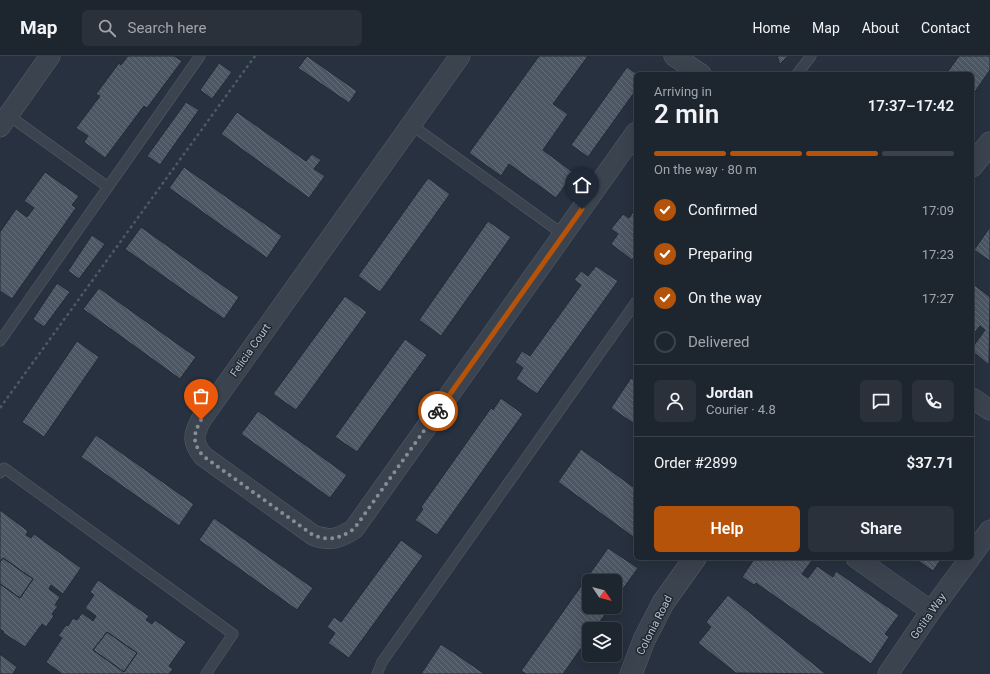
<!DOCTYPE html>
<meta charset="utf-8">
<style>
:root{--surface:#1d252f;--page:#2a313b;--text:#f1f3f6;--muted:#a0a5aa;--line:#3b424b;--accent:#b45309}
body{margin:0;font-family:Roboto,sans-serif;background:var(--page);color:var(--text);height:100vh;display:flex;flex-direction:column;font-size:15px;white-space:nowrap}
*{box-sizing:border-box;margin:0}
p{font-size:13px;color:var(--muted)}
.icon{flex:none;width:22px;height:22px;fill:none;stroke:currentColor;stroke-width:2;stroke-linecap:round;stroke-linejoin:round}
.map{position:relative;flex:1;overflow:hidden}
.sheet{position:absolute;left:634px;top:16px;width:340px;height:488px;display:flex;flex-direction:column;background:var(--surface);border-radius:6px;box-shadow:0 4px 16px #0002,0 0 0 1px var(--line)}
.sheet>*{flex:none}
.needle{width:26px;rotate:125deg}
.tools{position:absolute;left:582px;top:518px;display:grid;gap:8px}
.tools a{display:grid;place-items:center;width:40px;height:40px;border-radius:6px;background:var(--surface);box-shadow:0 4px 16px #0002,0 0 0 1px var(--line);font-size:20px}
.pin{position:absolute;display:grid;place-items:center;width:34px;height:34px;color:#fff;margin:-41px -17px;border-radius:50% 50% 50% 0;rotate:-45deg;box-shadow:0 0 4px #0007}
.pin .icon{rotate:45deg}
.courier{position:absolute;display:grid;place-items:center;width:40px;height:40px;margin:-20px;border:3px solid #b45309;border-radius:50%;background:#fff;color:#222;box-shadow:0 1px 5px #0007}
.head em{font-style:normal;font-weight:600}
.head div{display:flex;flex-direction:column-reverse}
.head{display:flex;align-items:center;justify-content:space-between;height:68px;padding:0 20px}
h1{font-size:26px;font-weight:600;line-height:30px}
.bar{display:grid;grid-template-columns:repeat(4,1fr);gap:6px 4px;align-content:center;height:48px;padding:0 20px}
.bar i{height:5px;border-radius:3px;background:var(--line)}
.bar .selected{background:var(--accent)}
.bar p{grid-column:span 4}
.line{display:flex;align-items:center;gap:10px;padding:0 20px;border-top:1px solid var(--line)}
.line div{flex:1}
.round{display:grid;place-items:center;flex:none;width:42px;height:42px;border-radius:6px;background:var(--page)}
ol{padding:0 20px;list-style:none}
li{display:flex;align-items:center;gap:12px;height:44px}
li p{margin-inline-start:auto}
li .icon{padding:4px;border-radius:50%;background:var(--accent);color:#fff;stroke-width:4}
li:last-child{color:var(--muted)}
li i{width:22px;height:22px;border:2px solid var(--line);border-radius:50%}
.button{display:flex;gap:8px;margin-top:auto;padding:8px 20px}
.button a{flex:1;height:46px;border-radius:6px;background:var(--accent);color:#fff;font-size:16px;font-weight:600;line-height:46px;text-align:center}
.button a+a{background:var(--page);color:var(--text)}
header{display:flex;align-items:center;gap:24px;box-sizing:border-box;height:56px;padding:0 20px;background:var(--surface);border-bottom:1px solid var(--line)}
header strong{font-size:19px}
nav{display:flex;gap:22px;margin-inline-start:auto;font-size:14px}
.search{width:280px;height:36px;background:var(--page);display:flex;align-items:center;gap:10px;box-sizing:border-box;padding:0 14px;border-radius:6px;color:var(--muted);font-size:15px}
.map>svg:first-child{display:block}
.building{fill:url(#building-back-hatch);stroke:#222a36;fill-rule:evenodd}
.lines{fill:none;stroke-linecap:round;stroke-linejoin:round}
.service-casing{stroke:#565e69;stroke-width:11}
.minor-casing{stroke:#565e69;stroke-width:21}
.tertiary-casing{stroke:#565e69;stroke-width:23}
.path{stroke:#495c5f;stroke-width:2.5;stroke-dasharray:3 3;stroke-linecap:butt}
.service{stroke:#3b434f;stroke-width:10}
.minor{stroke:#3b434f;stroke-width:20}
.tertiary{stroke:#3b434f;stroke-width:22}
.done{stroke:#858d99;stroke-width:4;stroke-dasharray:0 7.2}
.route{stroke:#b45309;stroke-width:5}
.labels{text-anchor:middle;stroke-width:3;stroke-linejoin:round;paint-order:stroke}
.street-label{font-size:11px;fill:#b8bfc9;stroke:#202834}
</style>
<header>
<strong>Map</strong>
<div class="search"><svg class="icon" aria-label="search" viewBox="0 0 24 24"><circle cx="10" cy="10" r="6"/><path d="M15 15l6 6"/></svg>Search here</div>
<nav><a>Home</a><a>Map</a><a>About</a><a>Contact</a></nav>
</header>
<div class="map">
<svg width="990" height="618" viewBox="0 0 990 618">
<defs>
<pattern id="building-back-hatch" width="6" height="6" patternUnits="userSpaceOnUse"><rect width="6" height="6" fill="#4c5764"/><path d="M-1 5l2 2M0 0l6 6M5-1l2 2" fill="none" stroke="#646d79"/></pattern>
</defs>
<rect width="100%" height="100%" fill="#27313f"/>
<!-- building -->
<path class="building" d="M128,0h46l8,5 -35,47 -3,-2 -39,52 -21,-16 4,-6 -12,-8 24,-32 -4,-2 23,-31 2,2z
M307,0l50,35 -8,12 -51,-35z
M539,0h49l-35,48 15,10 -25,36 31,23 -18,25 -47,-34 -8,12 -32,-23z
M777,0h11l-8,8z
M959,0h31v14l-18,26v-22h-26z
M219,7l13,9 -20,27 -12,-9z
M627,11l10,7h-1v16l-48,67 -17,-12z
M186,46l13,8 -39,55 -13,-9z
M237,56l69,49 6,-7 9,6 -7,9 11,7 -16,22 -88,-64z
M184,111l98,69 -15,22 -98,-70z
M45,116l34,24 -7,9 4,3 -64,91 -12,-8v-59l16,-23 11,8 7,-9 -10,-7z
M428,122l22,16 -70,98 -22,-16z
M636,152v46l-4,6 -21,-16 7,-10 -7,-5 12,-15 6,4z
M488,165l23,16 -70,99 -22,-16z
M141,171l98,70 -15,22 -99,-70z
M990,171v34l-16,-11z
M92,179l13,9 -26,35 -11,-8z
M596,210l22,15 -81,113 -21,-15 7,-11 -8,-6 7,-11 8,5 51,-71 -7,-5 7,-9 7,5z
M57,227l13,9 -26,35 -11,-8z
M972,227l18,14 -1,68 -17,-14v-3l13,-18 -5,-4 -8,10z
M99,232l97,69 -16,22 -97,-70z
M345,240l22,16 -71,98 -23,-16z
M405,283l22,16 -70,97 -22,-15z
M77,285l22,16 -55,80 -22,-15z
M631,322l5,3v44l-25,-17z
M501,342l22,16 -86,121 -22,-15 8,-11 -2,-2 70,-99 2,2z
M258,355l89,64 -17,23 -89,-64z
M96,379l98,69 -15,22 -98,-69z
M581,393l55,40v50l-78,-57z
M0,454l28,21 -2,4 5,3 3,-4 47,34 -18,26 -12,-9 -2,4 11,8 -5,8 3,1 -6,8 2,2 -8,11 -4,-3 -17,23 -22,-14 1,-1 -4,-3v-45l20,14 13,-19 -30,-21 -3,4z
M214,462l99,70 -16,22 -98,-70z
M401,484l22,16 -74,102 -21,-15 7,-10 -8,-6 7,-10 7,5z
M608,492l30,20 -23,32v-19h-26v26h21l-15,22h-6v8l-26,37h-37l-5,-3z
M3,502l30,21 -13,19 -20,-14v-22z
M755,502h59l-12,16 6,4 9,-12 16,11 3,-6 63,44 -14,19 4,3 -18,27 -115,-81 -2,2 -12,-8z
M914,502h28l-9,13z
M98,524l51,36 -3,4 6,4 3,-4 31,22 -17,24 4,3 -4,5h-107l-16,-12 16,-24 -4,-2 8,-11 2,1 5,-8 4,2 5,-7 11,8 3,-5 -11,-8 9,-13 -4,-3zM107,576l30,21 -13,19 -31,-22z
M728,539l98,79 -90,-1 -38,-30 13,-16 -5,-5z
M107,576l30,21 -13,19 -31,-22z
M441,588l44,30h-64z
M0,598l17,13 -4,7h-13z"/>
<g class="lines">
<defs>
<path id="service" d="M797,18l14,-18
M8,59l100,72
M410,68l154,111
M0,285l200,-285
M0,417l4,-5 229,166 -27,40
M377,618l5,-12 254,-360"/>
<path id="minor" d="M460,0l-259,364c-8,15 -9,22 2,36l110,79c17,7 27,3 41,-6l282,-397
M674,0l27,18
M0,71l50,-71
M972,342l18,12
M972,499l18,-25
M856,502l75,53
M888,618l43,-63 39,-53"/>
<path id="tertiary" d="M972,110l18,-23
M631,618l13,-34 19,-37 32,-45"/>
</defs>
<!-- service casing -->
<use href="#service" class="service-casing"/>
<!-- minor casing -->
<use href="#minor" class="minor-casing"/>
<!-- tertiary casing -->
<use href="#tertiary" class="tertiary-casing"/>
<!-- path -->
<path class="path" d="M0,352l255,-352"/>
<!-- service -->
<use href="#service" class="service"/>
<!-- minor -->
<use href="#minor" class="minor"/>
<!-- tertiary -->
<use href="#tertiary" class="tertiary"/>
</g>
<g class="lines">
<!-- done -->
<path class="done" d="M201,364c-8,15 -9,22 2,36l110,79c17,7 27,3 41,-6l84,-118"/>
<!-- route -->
<path class="route" d="M438,355l144,-202"/>
</g>
<g class="labels">
<!-- street labels -->
<g class="street-label">
<text transform="translate(250 294) rotate(-55)" y="4">Felicia Court</text>
<text transform="translate(928 560) rotate(-55)" y="4">Gotita Way</text>
<text transform="translate(654 569) rotate(-63)" y="4">Colonia Road</text>
</g>
</g>
</svg>
<div class="tools">
<a><svg class="needle" viewBox="-14 -14 28 28"><path d="M0-13l5 13h-10z" fill="#e53935"/><path d="M0 13l5-13h-10z" fill="#a0a5aa"/></svg></a>
<a><svg class="icon" aria-label="layers" viewBox="0 0 24 24"><path d="M12 4l9 5-9 5-9-5zM3 14l9 5 9-5"/></svg></a>
</div>
<div class="pin" style="left:201px;top:364px;background:#ea580c"><svg class="icon" aria-label="bag" viewBox="0 0 24 24"><path d="M5 8h14l-1 12H6zM9 8a3 3 0 0 1 6 0"/></svg></div>
<div class="pin" style="left:582px;top:153px;background:#1f2937"><svg class="icon" aria-label="home" viewBox="0 0 24 24"><path d="M3 11l9-7 9 7M6 9v11h12V9"/></svg></div>
<div class="courier" style="left:438px;top:355px"><svg class="icon" aria-label="bike" viewBox="0 0 24 24"><circle cx="6" cy="16" r="4"/><circle cx="18" cy="16" r="4"/><path d="M6 16l4-8h5l3 8M10 8l3 8H6M13 5h3"/></svg></div>
<section class="sheet">
<div class="head"><div><h1>2 min</h1><p>Arriving in</p></div><em>17:37–17:42</em></div>
<div class="bar"><i class="selected"></i><i class="selected"></i><i class="selected"></i><i></i><p>On the way · 80 m</p></div>
<ol>
<li><svg class="icon" aria-label="check" viewBox="0 0 24 24"><path d="M5 12l5 5 9-10"/></svg>Confirmed<p>17:09</p></li>
<li><svg class="icon" aria-label="check" viewBox="0 0 24 24"><path d="M5 12l5 5 9-10"/></svg>Preparing<p>17:23</p></li>
<li><svg class="icon" aria-label="check" viewBox="0 0 24 24"><path d="M5 12l5 5 9-10"/></svg>On the way<p>17:27</p></li>
<li><i></i>Delivered</li>
</ol>
<div class="line" style="height:72px"><a class="round"><svg class="icon" aria-label="person" viewBox="0 0 24 24"><circle cx="12" cy="8" r="4"/><path d="M4 21q1-7 8-7t8 7"/></svg></a><div><b>Jordan</b><p>Courier · 4.8</p></div><a class="round"><svg class="icon" aria-label="chat" viewBox="0 0 24 24"><path d="M4 5h16v11H9l-5 4z"/></svg></a><a class="round"><svg class="icon" aria-label="phone" viewBox="0 0 24 24"><path d="M5 4h4l2 5-3 2q2 4 5 5l2-3 5 2v4C11 20 4 13 5 4z"/></svg></a></div>
<div class="line" style="height:52px"><div>Order #2899</div><b>$37.71</b></div>
<div class="button"><a>Help</a><a>Share</a></div>
</section>
</div>
